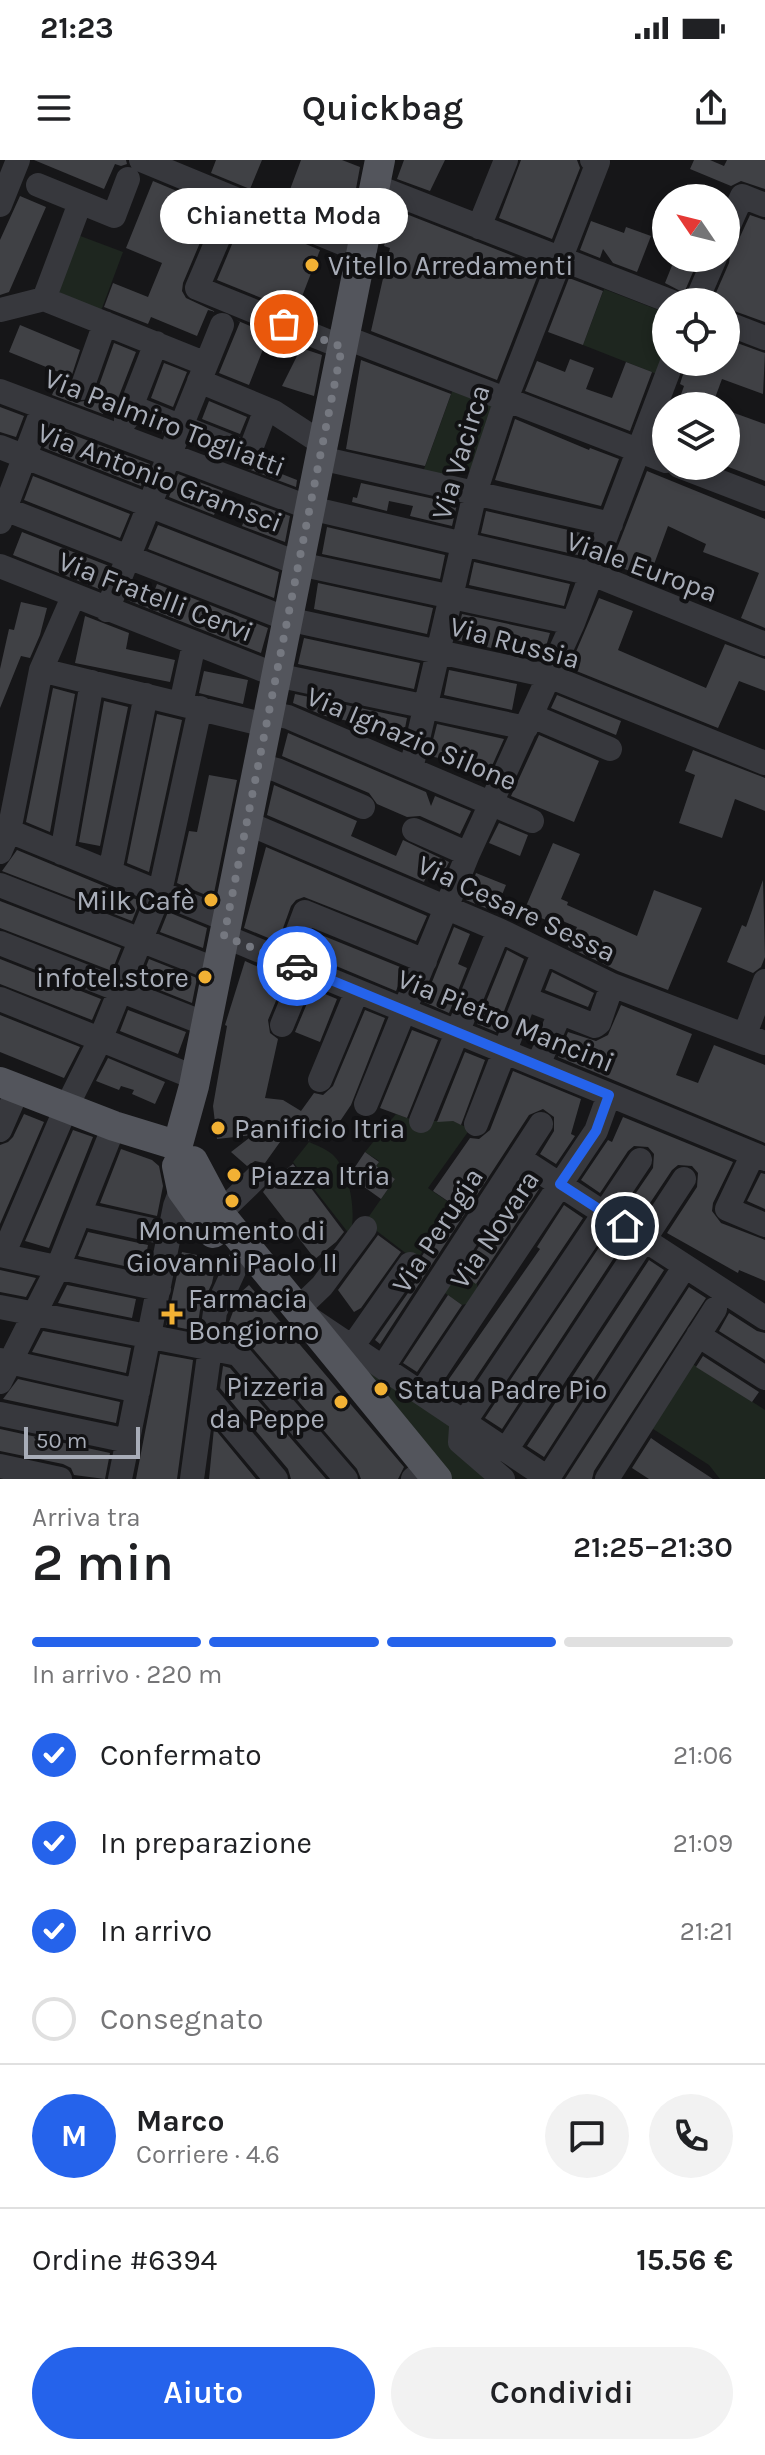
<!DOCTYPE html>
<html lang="it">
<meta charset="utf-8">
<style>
:root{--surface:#fff;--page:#f2f2f2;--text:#202124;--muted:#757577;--line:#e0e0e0;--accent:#2563eb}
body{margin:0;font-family:Karla,sans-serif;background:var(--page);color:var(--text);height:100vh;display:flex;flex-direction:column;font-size:30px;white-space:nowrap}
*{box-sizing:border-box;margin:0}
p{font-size:26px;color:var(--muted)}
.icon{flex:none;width:44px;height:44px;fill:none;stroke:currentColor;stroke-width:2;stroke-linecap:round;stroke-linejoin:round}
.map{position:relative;height:1319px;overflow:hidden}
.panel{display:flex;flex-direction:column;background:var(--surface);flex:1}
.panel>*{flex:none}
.needle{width:52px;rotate:305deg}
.tools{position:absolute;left:652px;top:24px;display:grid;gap:16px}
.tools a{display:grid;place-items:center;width:88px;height:88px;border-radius:50%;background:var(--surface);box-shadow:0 4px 12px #0003;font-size:40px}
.scale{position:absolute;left:24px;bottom:20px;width:116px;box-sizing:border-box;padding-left:8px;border:4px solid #a8adb8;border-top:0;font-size:22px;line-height:28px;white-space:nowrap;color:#a8adb8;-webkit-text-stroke:6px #111113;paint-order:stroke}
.pin{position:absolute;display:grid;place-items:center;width:68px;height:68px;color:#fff;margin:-34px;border:4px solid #fff;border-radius:50%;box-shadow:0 2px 8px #0007}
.courier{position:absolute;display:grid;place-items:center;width:80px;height:80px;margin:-40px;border:6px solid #2563eb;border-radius:50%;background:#fff;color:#222;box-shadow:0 2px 10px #0007}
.bubble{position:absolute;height:56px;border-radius:28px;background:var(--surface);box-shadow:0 4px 12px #0003;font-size:26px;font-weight:600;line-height:56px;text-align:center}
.headline em{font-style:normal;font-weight:600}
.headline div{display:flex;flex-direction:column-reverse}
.headline{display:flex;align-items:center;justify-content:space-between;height:136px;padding:0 32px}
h1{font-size:52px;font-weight:600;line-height:60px}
.bar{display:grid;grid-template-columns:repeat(4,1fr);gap:12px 8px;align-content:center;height:96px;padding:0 32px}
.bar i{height:10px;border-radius:6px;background:var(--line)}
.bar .active{background:var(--accent)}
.bar p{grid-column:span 4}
.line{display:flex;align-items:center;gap:20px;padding:0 32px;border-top:2px solid var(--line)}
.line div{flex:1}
.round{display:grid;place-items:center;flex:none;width:84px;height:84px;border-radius:42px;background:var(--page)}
ol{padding:0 32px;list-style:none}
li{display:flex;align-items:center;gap:24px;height:88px}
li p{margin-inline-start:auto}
li .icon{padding:8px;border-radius:50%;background:var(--accent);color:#fff;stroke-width:4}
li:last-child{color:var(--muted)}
li i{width:44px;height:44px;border:4px solid var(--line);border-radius:50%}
.cta{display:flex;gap:16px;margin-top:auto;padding:16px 32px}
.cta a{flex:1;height:92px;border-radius:48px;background:var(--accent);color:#fff;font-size:32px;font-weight:600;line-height:92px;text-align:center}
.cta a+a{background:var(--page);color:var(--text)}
.status{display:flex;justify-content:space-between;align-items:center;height:56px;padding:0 40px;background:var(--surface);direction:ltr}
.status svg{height:22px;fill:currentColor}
header{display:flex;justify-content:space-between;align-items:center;height:104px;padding:0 32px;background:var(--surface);font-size:36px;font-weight:600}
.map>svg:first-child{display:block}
.green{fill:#1e261f}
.building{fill:#404145}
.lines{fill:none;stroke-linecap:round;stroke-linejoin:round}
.minor{stroke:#37383d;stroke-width:24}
.major{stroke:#53555c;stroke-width:30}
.done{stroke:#757880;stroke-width:8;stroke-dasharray:0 14.4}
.route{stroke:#2563eb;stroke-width:10}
.poi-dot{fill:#f2b134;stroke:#111113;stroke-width:3}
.labels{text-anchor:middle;stroke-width:8;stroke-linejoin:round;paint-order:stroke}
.poi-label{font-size:28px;fill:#a8adb8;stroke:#111113;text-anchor:start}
.street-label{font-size:28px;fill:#a8adb8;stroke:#111113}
</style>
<div class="status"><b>21:23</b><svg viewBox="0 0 49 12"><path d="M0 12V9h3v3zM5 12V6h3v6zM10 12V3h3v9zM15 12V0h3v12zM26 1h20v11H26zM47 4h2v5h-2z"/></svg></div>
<header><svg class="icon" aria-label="menu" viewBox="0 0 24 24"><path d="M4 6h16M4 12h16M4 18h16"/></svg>Quickbag<svg class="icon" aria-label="share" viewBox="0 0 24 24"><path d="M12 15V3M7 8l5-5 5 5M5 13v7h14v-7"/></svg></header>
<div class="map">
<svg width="765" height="1319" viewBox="0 0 765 1319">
<rect width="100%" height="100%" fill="#161618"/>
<!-- green -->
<path class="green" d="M75,74l48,18 -22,59 -48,-18z
M604,129l62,24v49l-4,14 -79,-31z
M453,229l48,18 -24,66 -26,-9 -6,15 -22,-7z
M396,954l20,7h37l17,8 -42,59 26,18 -38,55 -51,-39 30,-43 -19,-13 3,-5 -14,-9z
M309,982c7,3 17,7 23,12 18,16 25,59 18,81l-57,-73z
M455,1110l22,14 1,7 -8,12 -8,2 -20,-14z
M346,1191l108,76 37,52h-54z
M691,1203l74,47v69h-45l-11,-14 -59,-38z"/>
<!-- building -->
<path class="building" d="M34,0h92l1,4 -6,2 -6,-2 -11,25z
M216,0h46l-12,29 -39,-16z
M301,0h41l18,7 -7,38 -9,23 -59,-25z
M404,0h41l-15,31 -33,-12z
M521,0h56l3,8 -28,71 -53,-21z
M694,0h16l14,6 3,-6h38v29l-24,-8 -10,5 -41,-17z
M153,21l62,26 -32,76 -1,8 4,7 30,14 -8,-2 -11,26 -46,-19 -3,7 -44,-17 9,-24 35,14 14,-34 -36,-15z
M20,36l26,11 -37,85 -9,3v-55z
M396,50l145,57 -44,113 -126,-49 19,-83 -6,-2z
M750,55l15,5v102l-39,-14v-6h-14l17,-39 1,-7 -4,-9 8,-3 5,-5z
M243,58l77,32 -24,62 -79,-32z
M591,61l33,12 2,-6 25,9 -14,36 -24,-9 -10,-14 -3,9 -20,-8z
M675,98h24l-15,35 -19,-10z
M569,118l34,13 -20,54 -35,-13z
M236,160l33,14 -20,51 -30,-12 21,-51z
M20,165l60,25 -13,40 4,8 7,4 13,-2 5,-6 18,-51 22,9 -19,49 -7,-3 -7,16 -51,-19 9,-22 -52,-21z
M726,179l39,14 -2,41 -41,-15 -10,27h-35l7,-20 -4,-2 7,-22h39z
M301,188l21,7 -8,41 -32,-10z
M570,199l24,9 -8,21 26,9 14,-36 26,10 -22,59 -105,-40 12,-30 28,11z
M361,200l90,34 -26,72 -79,-17z
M164,203l23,9 -14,35 -22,-9z
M209,241l38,16 -7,17 -38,-15z
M0,247l24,9 -8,21 -16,-5z
M726,250l39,14v57l-39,-15z
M515,259l74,31 1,-2 29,11 -18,47 -106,-26z
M52,267l98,37 -9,22 -97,-38z
M259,305l38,15 -1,7 -48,-18z
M647,311l118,48v109l-24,-10 18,-45 -56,-21 3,-8 -38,-18 -19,52 -38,-14z
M178,314l45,17 -9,24 -45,-18z
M33,316l97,38 -10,24 -96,-38z
M361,323l96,21 -5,22 -42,-10 3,-10 -24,-5 -2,10 -35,-9 1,-5 4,1z
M251,342l39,14 -5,26 -43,-16z
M486,351l104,24 -8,21 -101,-23z
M158,365l121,47 -5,26 -126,-49z
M327,367l118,28 -5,24 -118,-25z
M22,372l87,34 -10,23 -86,-34z
M474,402l96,22 -6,22 -95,-21z
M318,423l115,25 -6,26 -113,-25z
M157,424l111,44 -7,25 -134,-53 5,-11 20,8z
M599,438l34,13 -15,39 88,38 19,-44 40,15v32l-26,-10 -21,47 -149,-60z
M21,442l26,6 -7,27 -10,23 -9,-2 -21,52v-39l9,-40 5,1z
M462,454l88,19 -3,10 -7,16 -84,-19z
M85,456l44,17 -3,16 49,11 -5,22 -95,-19z
M304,478l116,25 -6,26 -116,-25z
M449,510l68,14 -5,26 -68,-15z
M204,511l44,9 -5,24 -44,-11z
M53,528l22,6 -25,138 -24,-10z
M295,534l112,24 -3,15 -79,-17 -32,-13z
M557,535l64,26 -5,14 -65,-27z
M104,541l24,6 -28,139 -21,-4z
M157,554l25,6 -33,152 -22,-9z
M437,564l67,15 -13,29 -62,-12z
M288,573l138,59 5,14 4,-10 36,15 -11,23 -40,-18 -13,1 -30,-13 -8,-11 -87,-37z
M539,575l60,26 -25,61 -63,-26z
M693,590l72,28v33l-30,-12 -13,39 -43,-15 16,-48 -10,-4z
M209,615l28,5 -24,118 -36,-15 12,-52 8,1z
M274,625l83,36 -6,15 45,20 7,-16 46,22 -6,12 -13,-6 -6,14 -157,-67z
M499,663l29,12 -8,21 -31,-13z
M553,683l27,11 -19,45 7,3 -1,3 70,31 17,-46 48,18 -34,82 -50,-19 -50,-24 9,-20 -24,-10 -2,5 -27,-11z
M266,687l161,69 -11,25 -112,-44 -8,3 -5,6 -13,36 -34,-14z
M17,690l123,51 -8,20 -130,-50z
M476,713l30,12 -11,27 -29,-12z
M763,720l2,77 -4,10 -8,6 -26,-11 15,-37 4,2z
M0,741l121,47 -9,23 -112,-43z
M168,752l39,16 -4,20 -43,-16z
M454,767l16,7 -12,30 9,4 -18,45 -25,-11z
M314,772l91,37 -9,22 -91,-38z
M507,790l17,9 -28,73 -19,-8z
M0,799l101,40 -9,21 -92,-36z
M149,799l48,19 -5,25 -52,-21z
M245,801l40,18 -17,41 2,13 8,6 -13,59 18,2 18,11 13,-18 9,2 10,-9 32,-76 20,8 -34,87 -21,31 -12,-9 -10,14 -18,-13 -25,35 -10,-2 -8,5 -16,-14 22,-17 -36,4 -4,-33 14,-80 -2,-1z
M552,812l42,21 -6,14 -43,-17z
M313,829l24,10 -17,43 -25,-10z
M621,845l71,29 -16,41 22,8 16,-38 51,20v78l-207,-86 10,-25 28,9 12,-6z
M128,850l58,22 -8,22 -58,-23z
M0,855l80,32 -16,31 -64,-26z
M412,870l26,10 -31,78 -27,-10z
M465,892l20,8 -24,65 -8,-4 -16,1z
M108,898l57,24 -10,22 -23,-10 2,-4 -13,-4 -2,4 -23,-9z
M513,911l68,28 -10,35 4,2 -19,28 -16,-10 14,-23v-14l-11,-8 -14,6 -149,229 -5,-4 47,-67 3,-8 -3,-9 33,-50 -22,-15 37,-53 9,1 11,-9z
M24,954l20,8 -44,102v-79l8,-3 5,-5z
M623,957l110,45 -20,41 -1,8 9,12 44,17v41l-26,-11 -1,3 -71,-40 30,-46 1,-14 -6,-7 -14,-1 -6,5 -32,48 -15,-9 28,-41 1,-14 -6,-7 -14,-1 -6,5 -28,42 -19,-13 27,-40 4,2z
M73,970l20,7 -44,111 -24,-7z
M121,989l31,11 7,6 4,20 -6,30 -57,-13z
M365,992l14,10 -3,4 19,13 -14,20 -32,-23z
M293,1004l51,68 -8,10 -21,17 -52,-67 9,-12z
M761,1013l4,1v35l-18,-8z
M523,1019l16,10 -63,95 -15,-10z
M564,1045l19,13 -123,183 -18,-12 98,-140 -3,-2z
M88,1072l60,13 -5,25 -65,-14z
M608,1074l15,10 -121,185 -17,-11z
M378,1075l23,17 -40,56 -7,4 -16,-22z
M182,1092l35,7 -5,24 -12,27 -3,21 -31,-6z
M649,1100l15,10 -120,187 -17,-11z
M0,1110l36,8 -10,19 -26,-5z
M67,1125l69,14 -4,19 -74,-15z
M249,1125l155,182 -6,12h-37l-4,-10 -108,-125 -9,-5 -12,-14 12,-32z
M689,1127l17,11 -112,173 -2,8h-27z
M448,1135l14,10 -45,67 -14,-9z
M729,1153l28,18 8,2v27l-46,-29z
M43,1171l88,17 -5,25 -94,-21z
M160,1194l33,6 -16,119h-41z
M703,1196l56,36 -7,10 -56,-35z
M223,1206l7,2 96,111h-35l-3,-10 -68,-81z
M18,1219l102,23 -4,21 -113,-24z
M214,1268l42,51h-47z
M0,1269l110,24 -5,26 -31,-4 -3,-7 -8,-4 -63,-13z
M651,1278l10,7 52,34h-64l-17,-11z"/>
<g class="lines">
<!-- minor -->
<path class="minor" d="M141,0l220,91
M38,25l76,31 14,-37
M375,26l297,116
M235,39l-38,89 145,59
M0,45l18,-45
M479,67l27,-67
M726,72l16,-36 23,9
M44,139l36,-96
M696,142l19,-44
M0,150l44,-11 162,65
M726,163l39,15
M344,177l322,124
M199,221l75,31 49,32
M82,228l23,-65
M0,231l310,117 282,66 173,70
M132,247l117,47 17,-45
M126,260l30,-77
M0,287l299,117 274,59
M320,298l291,66
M679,306l86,33
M0,347l287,112 262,57 216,87
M0,362l43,-114
M0,406l276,109 250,53
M107,450l115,-285
M41,510l225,55
M181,544l13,-60
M269,553l19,4 244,104
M532,556l78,33
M258,605l19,5 86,37
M411,609l64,-276 31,-94 92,-237 -6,-2
M247,663l252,107 113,55 153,58
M414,670l54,24
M9,671l218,89
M0,692l9,-21 32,-161 32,-73
M62,693l30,-171
M110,712l36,-177
M0,725l217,85
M224,776l541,223
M0,783l206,81
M286,802l19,-50 120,49
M0,839l196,79
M526,839l69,27 4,-3 13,-38
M282,865l23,-56
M745,874l20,-53
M538,905l22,-52
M320,920l37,-89
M366,944l102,-250 105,-231 99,-261
M421,961l78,-191
M476,964l67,-171
M0,970l18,-41
M753,994l-26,55 38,16
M519,998l246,160
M220,1053l38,-37
M79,1054l91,20 14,-6
M365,1068l-43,58 -25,24 252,169
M0,1095l159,34
M3,1095l63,-147 34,-68 60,-148 40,-184
M0,1147l238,47 108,125
M698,1175l67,43
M352,1187l58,-83
M0,1200l138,31
M383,1207l158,-243
M0,1222l58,-115 56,-141
M204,1233l72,86
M421,1233l175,-262 13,-36
M0,1254l128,27
M506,1290l178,-271
M0,1306l60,13
M548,1318l137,-212
M120,1319l55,-273 11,-29
M192,1319l23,-167 22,-48
M413,1319l1,-1
M503,1319l-43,-37 1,-15 179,-267
M607,1319l108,-170"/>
<!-- major -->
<path class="major" d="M0,922l114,44 62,19
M178,984l16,-58 186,-926
M193,1001l31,58 213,260
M177,1006l5,24 31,43"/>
</g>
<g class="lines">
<!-- done -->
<path class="done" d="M284,164l58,23 -118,589 73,30"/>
<!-- route -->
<path class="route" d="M297,806l312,129 -13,36 -36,53 65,42"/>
</g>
<!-- markers -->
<g class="poi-dot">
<circle cx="312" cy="105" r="8"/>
<circle cx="211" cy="740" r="8"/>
<circle cx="205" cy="817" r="8"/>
<circle cx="218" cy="968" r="8"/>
<circle cx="234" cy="1015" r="8"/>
<circle cx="232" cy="1041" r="8"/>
<path d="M168 1142h8v8h8v8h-8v8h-8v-8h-8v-8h8z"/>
<circle cx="381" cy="1229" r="8"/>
<circle cx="341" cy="1242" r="8"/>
</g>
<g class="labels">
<!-- poi labels -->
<g class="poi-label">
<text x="328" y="115">Vitello Arredamenti</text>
<text x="195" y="750" text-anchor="end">Milk Cafè</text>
<text x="189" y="827" text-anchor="end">infotel.store</text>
<text x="234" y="978">Panificio Itria</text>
<text x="250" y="1025">Piazza Itria</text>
<text x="232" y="1080" text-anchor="middle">Monumento di<tspan x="232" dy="32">Giovanni Paolo II</tspan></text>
<text x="188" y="1148">Farmacia<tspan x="188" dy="32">Bongiorno</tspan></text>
<text x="325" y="1236" text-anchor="end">Pizzeria<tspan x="325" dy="32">da Peppe</tspan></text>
<text x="397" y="1239">Statua Padre Pio</text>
</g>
<!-- street labels -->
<g class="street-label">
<text transform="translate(165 262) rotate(21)" y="10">Via Palmiro Togliatti</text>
<text transform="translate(460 292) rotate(-73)" y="10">Via Vacirca</text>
<text transform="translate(160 317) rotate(21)" y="10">Via Antonio Gramsci</text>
<text transform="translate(642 406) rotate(20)" y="10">Viale Europa</text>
<text transform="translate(156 436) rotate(21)" y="10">Via Fratelli Cervi</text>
<text transform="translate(515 482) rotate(15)" y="10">Via Russia</text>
<text transform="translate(412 578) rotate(23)" y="10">Via Ignazio Silone</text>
<text transform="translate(517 748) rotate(25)" y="10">Via Cesare Sessa</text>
<text transform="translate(506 860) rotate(22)" y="10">Via Pietro Mancini</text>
<text transform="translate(494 1069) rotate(-56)" y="10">Via Novara</text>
<text transform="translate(437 1070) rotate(-57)" y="10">Via Perugia</text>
</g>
</g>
</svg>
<div class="tools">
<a><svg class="needle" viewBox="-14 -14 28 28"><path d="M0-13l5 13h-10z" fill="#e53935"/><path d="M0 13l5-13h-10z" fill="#757577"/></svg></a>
<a><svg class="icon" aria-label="locate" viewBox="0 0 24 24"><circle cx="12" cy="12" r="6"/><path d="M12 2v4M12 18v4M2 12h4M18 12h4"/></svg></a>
<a><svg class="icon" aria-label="layers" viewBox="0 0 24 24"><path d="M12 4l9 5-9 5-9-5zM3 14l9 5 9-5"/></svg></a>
</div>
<div class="scale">50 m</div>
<div class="pin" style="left:284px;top:164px;background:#ea580c"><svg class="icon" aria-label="bag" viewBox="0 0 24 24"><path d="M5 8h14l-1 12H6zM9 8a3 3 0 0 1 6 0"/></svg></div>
<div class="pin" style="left:625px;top:1066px;background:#1f2937"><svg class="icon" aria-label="home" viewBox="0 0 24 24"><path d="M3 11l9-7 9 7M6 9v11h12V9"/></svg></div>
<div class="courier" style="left:297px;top:806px"><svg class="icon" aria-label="car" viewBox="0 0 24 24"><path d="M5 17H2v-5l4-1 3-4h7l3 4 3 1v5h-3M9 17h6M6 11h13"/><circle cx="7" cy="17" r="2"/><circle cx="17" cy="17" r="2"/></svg></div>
<div class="bubble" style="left:160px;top:28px;width:248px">Chianetta Moda</div>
</div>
<section class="panel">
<div class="headline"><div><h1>2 min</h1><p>Arriva tra</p></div><em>21:25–21:30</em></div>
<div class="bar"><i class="active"></i><i class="active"></i><i class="active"></i><i></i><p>In arrivo · 220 m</p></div>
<ol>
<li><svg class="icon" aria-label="check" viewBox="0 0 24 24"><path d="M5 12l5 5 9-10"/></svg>Confermato<p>21:06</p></li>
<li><svg class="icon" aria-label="check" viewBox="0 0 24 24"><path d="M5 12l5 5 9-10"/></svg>In preparazione<p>21:09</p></li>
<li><svg class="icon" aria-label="check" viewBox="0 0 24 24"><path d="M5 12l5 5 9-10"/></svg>In arrivo<p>21:21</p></li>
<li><i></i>Consegnato</li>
</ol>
<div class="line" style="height:144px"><b class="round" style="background:var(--accent);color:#fff">M</b><div><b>Marco</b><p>Corriere · 4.6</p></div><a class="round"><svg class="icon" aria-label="chat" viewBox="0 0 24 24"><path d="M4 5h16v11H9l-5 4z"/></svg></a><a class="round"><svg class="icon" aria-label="phone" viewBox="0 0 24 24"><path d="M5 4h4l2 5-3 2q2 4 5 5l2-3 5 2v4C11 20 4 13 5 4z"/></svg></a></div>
<div class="line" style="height:104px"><div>Ordine #6394</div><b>15.56 €</b></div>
<div class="cta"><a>Aiuto</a><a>Condividi</a></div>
</section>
